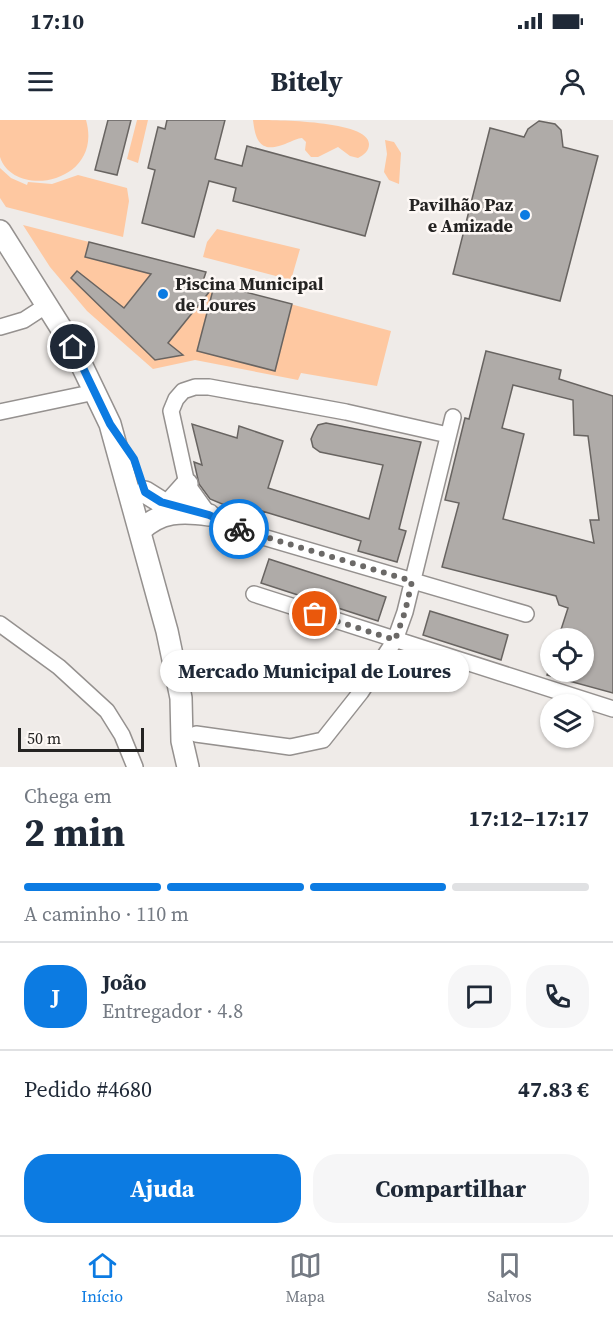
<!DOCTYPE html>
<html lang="pt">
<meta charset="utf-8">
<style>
:root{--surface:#fff;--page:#f6f6f7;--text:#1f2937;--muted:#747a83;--line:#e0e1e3;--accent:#0c7be2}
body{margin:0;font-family:"Source Serif 4",serif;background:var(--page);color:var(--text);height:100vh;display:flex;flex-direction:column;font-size:22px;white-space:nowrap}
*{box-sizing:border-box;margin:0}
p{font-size:20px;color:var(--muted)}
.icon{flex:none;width:33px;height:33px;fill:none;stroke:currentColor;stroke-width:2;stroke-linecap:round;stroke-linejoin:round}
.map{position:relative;height:647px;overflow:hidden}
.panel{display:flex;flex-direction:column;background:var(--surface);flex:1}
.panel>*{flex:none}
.fabs{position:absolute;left:540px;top:508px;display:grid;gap:12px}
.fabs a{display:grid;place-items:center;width:54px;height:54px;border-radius:50%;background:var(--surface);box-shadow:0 2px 4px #0004;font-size:30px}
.scale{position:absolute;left:18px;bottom:15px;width:126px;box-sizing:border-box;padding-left:6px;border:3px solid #242322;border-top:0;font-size:16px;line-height:21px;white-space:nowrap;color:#242322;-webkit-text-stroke:4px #fdf8f5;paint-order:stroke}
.pin{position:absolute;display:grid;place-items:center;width:51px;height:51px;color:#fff;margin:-26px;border:3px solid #fff;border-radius:50%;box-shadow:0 2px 6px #0007}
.courier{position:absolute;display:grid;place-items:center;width:60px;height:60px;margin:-30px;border:4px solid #0c7be2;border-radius:50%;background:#fff;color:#222;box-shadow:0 2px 8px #0007}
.bubble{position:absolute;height:42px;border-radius:21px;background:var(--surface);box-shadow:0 2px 4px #0004;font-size:20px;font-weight:700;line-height:42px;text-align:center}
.headline em{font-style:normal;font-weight:700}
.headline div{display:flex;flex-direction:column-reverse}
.headline{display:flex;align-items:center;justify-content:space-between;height:102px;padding:0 24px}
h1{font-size:39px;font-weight:700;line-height:45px}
.bar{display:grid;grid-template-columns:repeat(4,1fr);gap:9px 6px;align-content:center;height:72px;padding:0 24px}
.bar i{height:8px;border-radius:4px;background:var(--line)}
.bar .active{background:var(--accent)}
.bar p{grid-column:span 4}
.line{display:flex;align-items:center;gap:15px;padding:0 24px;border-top:2px solid var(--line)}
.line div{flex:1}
.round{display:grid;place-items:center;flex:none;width:63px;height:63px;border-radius:24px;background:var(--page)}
.primary-button{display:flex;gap:12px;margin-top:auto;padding:12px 24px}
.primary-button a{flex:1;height:69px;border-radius:24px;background:var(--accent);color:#fff;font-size:24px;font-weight:700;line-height:69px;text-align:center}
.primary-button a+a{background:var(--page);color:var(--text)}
.status{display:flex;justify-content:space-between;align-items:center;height:42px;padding:0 30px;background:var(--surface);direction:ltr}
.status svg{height:16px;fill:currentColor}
header{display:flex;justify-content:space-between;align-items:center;height:78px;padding:0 24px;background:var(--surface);font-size:27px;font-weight:700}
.dock{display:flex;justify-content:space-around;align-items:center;height:84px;border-top:2px solid var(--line);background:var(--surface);font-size:16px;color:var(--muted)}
.dock a{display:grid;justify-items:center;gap:3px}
.dock .active{color:var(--accent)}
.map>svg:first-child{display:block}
.green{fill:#fec8a1}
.building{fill:#afaba8;stroke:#686461;stroke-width:1.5;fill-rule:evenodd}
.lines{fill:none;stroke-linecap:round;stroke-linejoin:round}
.street-casing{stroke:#95918f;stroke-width:18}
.secondary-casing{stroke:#95918f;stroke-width:24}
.street{stroke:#fff;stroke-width:15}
.secondary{stroke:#fff;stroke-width:21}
.done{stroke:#6b6967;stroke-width:6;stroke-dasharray:0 10.8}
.route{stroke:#0c7be2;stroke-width:8}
.poi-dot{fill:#0c7be2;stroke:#fdf8f5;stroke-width:2}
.labels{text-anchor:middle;stroke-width:5;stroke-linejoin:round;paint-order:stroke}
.poi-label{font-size:18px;font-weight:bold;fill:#242322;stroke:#fdf8f5;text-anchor:end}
</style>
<div class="status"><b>17:10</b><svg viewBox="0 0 49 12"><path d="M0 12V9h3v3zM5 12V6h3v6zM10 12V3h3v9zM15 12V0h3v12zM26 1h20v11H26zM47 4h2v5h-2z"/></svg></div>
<header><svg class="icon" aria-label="menu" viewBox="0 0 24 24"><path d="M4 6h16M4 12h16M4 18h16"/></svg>Bitely<svg class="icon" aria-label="person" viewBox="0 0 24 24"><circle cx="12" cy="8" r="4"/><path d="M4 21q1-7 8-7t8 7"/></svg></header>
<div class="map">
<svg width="613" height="647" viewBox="0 0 613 647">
<rect width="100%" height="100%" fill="#efebe8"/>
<!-- green -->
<path class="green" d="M0,0h86c18,63 -72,80 -86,37 0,-10 0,-26 0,-37z
M137,0h11l-10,43 -11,-4z
M253,0c19,0 116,0 116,24 0,7 -5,11 -11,14l-8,-2 -12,-9 -20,10h-7l-6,-7 1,-8 -4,-4c-9,1 -14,6 -23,8 -21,6 -24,-10 -26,-26z
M385,20l9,2 7,11 -2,31 -10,-4 -5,-8 3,-18z
M0,48l11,10 16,7 1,-3 24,2 26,-9 49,13 2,13 -6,36 -117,-30 -6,-9z
M23,105l183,47 -2,9 187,50 -14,55 -76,-13 -3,7 -103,-20 -42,9 -66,-58 -37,-44z
M217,109l83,20 -9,31 -88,-23 4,-15z"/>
<!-- building -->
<path class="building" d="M108,0h23l-14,55 -22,-5z
M167,0h58l-10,39 27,7 5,-20 133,36 -15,54 -132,-35 3,-13 -27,-7 -15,56 -52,-14 13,-53 -7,-2 10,-41 7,2z
M539,1l16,3 6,6 2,17 35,9 -38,145 -107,-27 37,-146 34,9 4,-8z
M89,122l117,30 -3,9 89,23 -17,67 -78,-20 17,-65 -46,57 15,12 -28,5 -84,-82 6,-7 47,37 27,-34 -66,-17z
M486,231l75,19 -2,9 54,17v297l-66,-18 1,-3h36v-33h-26l10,-31 -9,-3 -3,-9 -114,-29 17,-64 -14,-3 20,-82 4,1zM513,265l60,15 1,35 14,1 11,84h-9l4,23 -91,-24 21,-85 -22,-6z
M326,303l95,19 -22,87 7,2 -9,31 -39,-11 3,-10 -99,-30 -1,9 -51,-21 -11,-15 -5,-22 8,3 -10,-41 45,14 2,-12 44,15 -15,47 101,31 14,-54 -63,-13 -7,-5 -2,-8 3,-7 4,-7z
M269,439l117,38 -8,24 -117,-38z
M430,491l78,24 -7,25 -78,-25z"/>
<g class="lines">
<defs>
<path id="street" d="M0,207l24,-7 23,-15
M0,292l95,-20
M448,315l-102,-23 -137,-25h-14l-12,4 -7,8 -5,12 16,73 22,31 37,17 280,82
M254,474l359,115
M0,504l59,43 48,44 15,24 13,32
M196,614l94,13 33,-7 38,-48 34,-52 10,-28 48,-195"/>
<path id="secondary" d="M0,111l73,116 37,77 57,207 14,67 1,43 6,26
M145,372l16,10 28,6
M170,383l17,-19
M140,411c20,-20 42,-20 69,-16"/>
</defs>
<!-- street casing -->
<use href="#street" class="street-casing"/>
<!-- secondary casing -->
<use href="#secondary" class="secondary-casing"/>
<!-- street -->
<use href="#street" class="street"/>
<!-- secondary -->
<use href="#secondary" class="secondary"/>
</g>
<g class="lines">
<!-- done -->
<path class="done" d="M239,409l173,52 -7,31 -10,28 -80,-26"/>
<!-- route -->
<path class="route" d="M73,227l37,77 24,35 11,33 16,10 48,13 30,14"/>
</g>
<!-- markers -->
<g class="poi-dot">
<circle cx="525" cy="95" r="6"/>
<circle cx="163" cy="174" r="6"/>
</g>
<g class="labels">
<!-- poi labels -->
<g class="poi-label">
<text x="513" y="91">Pavilhão Paz<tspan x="513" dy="21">e Amizade</tspan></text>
<text x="175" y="170" text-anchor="start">Piscina Municipal<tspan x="175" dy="21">de Loures</tspan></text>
</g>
</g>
</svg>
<div class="fabs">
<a><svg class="icon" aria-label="locate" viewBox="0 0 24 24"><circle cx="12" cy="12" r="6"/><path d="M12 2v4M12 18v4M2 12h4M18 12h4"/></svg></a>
<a><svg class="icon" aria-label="layers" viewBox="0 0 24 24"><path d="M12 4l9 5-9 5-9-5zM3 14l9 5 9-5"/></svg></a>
</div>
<div class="scale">50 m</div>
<div class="pin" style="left:315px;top:494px;background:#ea580c"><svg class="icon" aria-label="bag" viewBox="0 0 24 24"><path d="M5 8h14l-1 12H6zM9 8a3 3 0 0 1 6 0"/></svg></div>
<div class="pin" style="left:73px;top:227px;background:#1f2937"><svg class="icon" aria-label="home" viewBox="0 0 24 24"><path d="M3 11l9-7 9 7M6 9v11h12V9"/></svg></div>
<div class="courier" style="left:239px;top:409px"><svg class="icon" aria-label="bike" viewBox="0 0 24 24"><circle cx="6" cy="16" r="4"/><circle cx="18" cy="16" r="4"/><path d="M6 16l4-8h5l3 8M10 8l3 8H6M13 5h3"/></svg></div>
<div class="bubble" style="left:160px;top:530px;width:309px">Mercado Municipal de Loures</div>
</div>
<section class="panel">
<div class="headline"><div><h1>2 min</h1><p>Chega em</p></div><em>17:12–17:17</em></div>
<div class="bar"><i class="active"></i><i class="active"></i><i class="active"></i><i></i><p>A caminho · 110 m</p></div>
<div class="line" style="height:108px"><b class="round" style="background:var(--accent);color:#fff">J</b><div><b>João</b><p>Entregador · 4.8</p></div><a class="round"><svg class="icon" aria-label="chat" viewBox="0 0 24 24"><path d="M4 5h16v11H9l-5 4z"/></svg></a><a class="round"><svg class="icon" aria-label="phone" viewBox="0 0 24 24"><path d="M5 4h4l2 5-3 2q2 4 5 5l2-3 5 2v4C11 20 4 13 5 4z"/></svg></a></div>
<div class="line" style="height:78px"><div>Pedido #4680</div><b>47.83 €</b></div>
<div class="primary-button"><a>Ajuda</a><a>Compartilhar</a></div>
</section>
<nav class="dock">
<a class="active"><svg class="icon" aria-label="home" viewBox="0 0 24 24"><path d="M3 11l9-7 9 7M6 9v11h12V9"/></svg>Início</a>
<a><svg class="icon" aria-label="map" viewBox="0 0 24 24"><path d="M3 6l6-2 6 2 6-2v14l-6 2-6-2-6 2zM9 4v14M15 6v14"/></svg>Mapa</a>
<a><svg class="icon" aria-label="saved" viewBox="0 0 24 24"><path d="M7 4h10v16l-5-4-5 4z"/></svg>Salvos</a>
</nav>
